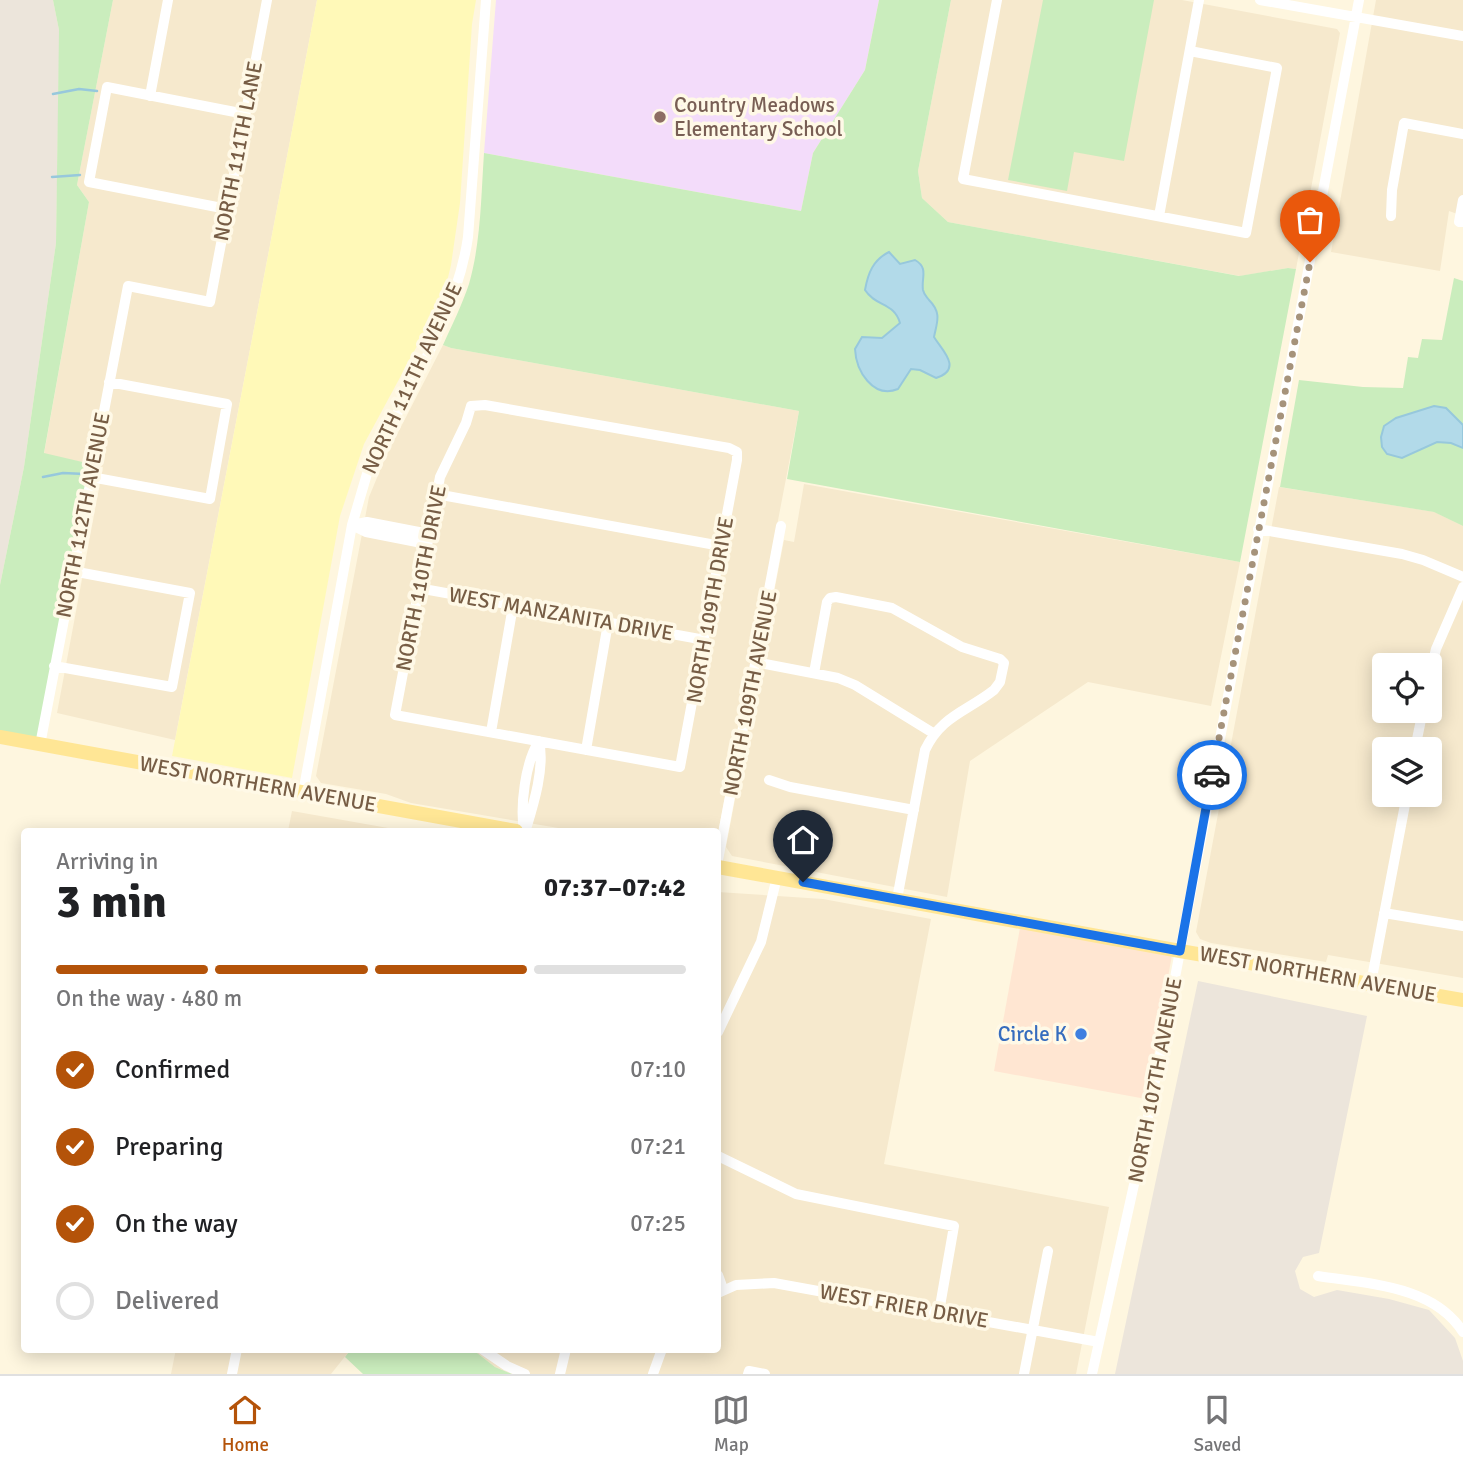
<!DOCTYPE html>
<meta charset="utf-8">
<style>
:root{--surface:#fff;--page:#f6f6f6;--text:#202124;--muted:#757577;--line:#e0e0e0;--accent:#b45309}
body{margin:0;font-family:Signika,sans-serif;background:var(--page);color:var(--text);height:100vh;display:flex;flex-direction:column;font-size:26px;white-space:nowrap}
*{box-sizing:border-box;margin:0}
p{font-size:23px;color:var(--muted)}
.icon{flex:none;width:38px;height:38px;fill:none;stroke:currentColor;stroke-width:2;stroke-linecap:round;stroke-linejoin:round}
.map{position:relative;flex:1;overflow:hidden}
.details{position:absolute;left:21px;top:828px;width:700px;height:525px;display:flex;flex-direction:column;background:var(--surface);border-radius:7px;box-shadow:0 4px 18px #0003}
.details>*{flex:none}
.buttons{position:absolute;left:1372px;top:653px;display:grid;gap:14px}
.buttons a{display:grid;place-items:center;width:70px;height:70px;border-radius:7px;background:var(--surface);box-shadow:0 4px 18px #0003;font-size:35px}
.pin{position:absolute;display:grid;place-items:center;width:60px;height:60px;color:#fff;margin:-72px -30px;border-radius:50% 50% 50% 0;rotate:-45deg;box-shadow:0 0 7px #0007}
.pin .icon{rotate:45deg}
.courier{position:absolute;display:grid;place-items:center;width:70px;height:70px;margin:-35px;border:5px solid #1a73e8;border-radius:50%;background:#fff;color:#222;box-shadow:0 2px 9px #0007}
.head em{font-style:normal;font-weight:800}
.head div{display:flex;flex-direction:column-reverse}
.head{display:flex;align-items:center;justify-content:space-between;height:119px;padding:0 35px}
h1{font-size:46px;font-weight:800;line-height:52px}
.bar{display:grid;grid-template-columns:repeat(4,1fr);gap:10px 7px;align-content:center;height:84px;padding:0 35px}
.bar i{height:9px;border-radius:5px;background:var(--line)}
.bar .selected{background:var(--accent)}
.bar p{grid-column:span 4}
ol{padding:0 35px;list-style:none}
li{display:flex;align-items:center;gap:21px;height:77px}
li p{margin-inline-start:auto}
li .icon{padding:7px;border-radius:50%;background:var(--accent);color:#fff;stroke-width:4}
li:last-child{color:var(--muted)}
li i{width:38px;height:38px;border:4px solid var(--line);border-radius:50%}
.dock{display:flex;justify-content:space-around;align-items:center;height:98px;border-top:2px solid var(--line);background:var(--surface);font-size:19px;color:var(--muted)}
.dock a{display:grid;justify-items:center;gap:4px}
.dock .selected{color:var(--accent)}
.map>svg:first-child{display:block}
.residential{fill:#f6e9cd;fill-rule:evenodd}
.commercial{fill:#ffe6d2}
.industrial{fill:#ece5db}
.education{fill:#f3dcfa}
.green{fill:#caedbd}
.sand{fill:#fff9b8}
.water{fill:#b2dae9;stroke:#97c8dc;stroke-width:2}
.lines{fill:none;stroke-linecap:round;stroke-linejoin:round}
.stream{stroke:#97c8dc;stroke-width:2.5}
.minor{stroke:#fff;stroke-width:10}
.major{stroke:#ffe695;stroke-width:14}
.done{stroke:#a6937b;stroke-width:7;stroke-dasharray:0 12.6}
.route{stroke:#1a73e8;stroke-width:9}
.education-dot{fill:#8d6e63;stroke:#fff9e7;stroke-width:2.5}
.shop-dot{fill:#3f7fe0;stroke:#fff9e7;stroke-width:2.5}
.labels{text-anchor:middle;stroke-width:7;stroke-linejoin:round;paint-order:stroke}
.education-label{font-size:21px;fill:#785e54;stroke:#fff9e7;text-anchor:start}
.street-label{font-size:21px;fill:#775d45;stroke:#fff9e7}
.shop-label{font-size:21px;fill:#366cbe;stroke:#fff9e7;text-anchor:end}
</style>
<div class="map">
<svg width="1463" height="1374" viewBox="0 0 1463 1374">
<rect width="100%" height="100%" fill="#fef6df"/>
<!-- residential -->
<path class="residential" d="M113,0h204l-142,740 -118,-27 46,-246 -59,-13 45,-252 -12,-17z
M951,0h231l155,29 3,4 -44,236 -8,-1 -48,8 -292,-54 -26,-24 -4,-27z
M1376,0h87v216l-14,-5 -9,60 -109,-19z
M443,345l8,3 348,63 -81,422v-2h-142l-165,-28 -25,-9 -65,-11 -5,-7 53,-279 17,-41z
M804,484l436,78 -29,144 -123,-24 -118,79 -23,136 -215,-41 -6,-9 37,-197 21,-110 10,2z
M1279,487l156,25 28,14v452l-135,-23 -2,7 -115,-19 -11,-4 -4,-7zM1384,665h46v45h-46zM1384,749h46v45h-46z
M292,811l113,20h-117z
M718,892l105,7 108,20 -47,245 225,43 -33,167h-564l-17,-7 -23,-18h246z
M176,1349h175l-20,25h-160z"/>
<!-- commercial -->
<path class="commercial" d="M1020,928l152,27 -26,144 -152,-28z"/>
<!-- industrial -->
<path class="industrial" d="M0,0h53l6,30v33l-3,180 -32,224 -24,118z
M1198,981l169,35 -48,237 -16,4 -8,14 5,18 14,8 23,-7 52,9 40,11 26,28 8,23v13h-348z"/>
<!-- education -->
<path class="education" d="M496,0h383l-14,70 -52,83 -12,58 -317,-58z"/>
<!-- green -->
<path class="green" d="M53,0h60l-36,185 12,17 -45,251 47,11 -53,275 -38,-8v-146l24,-118 32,-224 3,-213z
M879,0h72l-33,171 4,27 26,24 291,54 49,-8 8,1 -56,293 -453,-83 12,-68 -348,-63 -8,-3c9,-20 19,-40 26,-61 12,-42 12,-87 15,-131l317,58 12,-58 52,-83z
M1043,0h111l-30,161 -50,-9 -7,39 -59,-11z
M1454,278l9,3v245l-29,-14 -154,-25 19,-107 64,7 40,1 5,-31 10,1 4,-19 20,1z
M351,1349h121l23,18 17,7h-149l-18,-17z"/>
<!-- sand -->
<path class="sand" d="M317,0h159l-4,24 -12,179 -9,62 -8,33 -79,146 -24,72 -48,262 -120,-22z"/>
<!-- water -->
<path class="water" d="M889,252l11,12 15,-4c14,8 6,18 8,30 1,5 4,7 6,10 13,13 8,22 5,37 7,12 30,32 2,41l-16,-8 -9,-1 -13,20c-25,10 -42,-18 -43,-40l7,-12 20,1 18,-15c-6,-21 -24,-16 -35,-33 3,-17 8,-30 24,-38z
M1434,406l12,2 17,17v23l-12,-5 -14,-1 -35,16 -15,-4 -5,-7 -1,-10 3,-11 12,-8z"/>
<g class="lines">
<!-- stream -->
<path class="stream" d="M53,94l26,-5 18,2
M52,177l28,-2
M43,477l20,-4 22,1"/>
<!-- minor -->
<path class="minor" d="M997,0l-34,179 283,54 31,-165 -87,-17
M1260,0l203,36
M150,96l18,-96
M1463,200l-4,22h4
M227,209l-138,-27 18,-95 138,27
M1159,216l40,-216
M1391,216l1,-26 12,-67 59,11
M485,405l244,43 8,4v8l-57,307 -285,-52 45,-238 26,-54 5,-17z
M91,477l119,22 17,-95 -118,-22
M436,494l285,52
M352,525l15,-3 62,12
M352,525l14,7 61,12
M1258,529l144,25 21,6 40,17
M418,588l287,52
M755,662l83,16 17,7 78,48
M54,666l118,21 18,-94 -118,-22
M814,673l13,-71 3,-4 6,-1 56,11 70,39 38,12 4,4 -4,19 -6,8c-28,22 -53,26 -69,60l-28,149
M1430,674l6,-25 27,-62
M491,732l22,-126
M40,745l88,-459 82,16 57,-302
M1415,749l8,-39
M586,750l22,-127
M769,780l21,7 124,23
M303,793l49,-268 17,-58c36,-71 88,-152 99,-230l18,-237
M526,829c8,-26 19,-62 13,-88
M524,831c-4,-25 1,-68 15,-90
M718,860l63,-334
M1384,913l79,13
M1371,983l36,-189
M718,1032l43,-90 16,-65
M718,1156l78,38 158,32 -15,86
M718,1275l5,14
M1318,1276c50,8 115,9 145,56
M718,1293l18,-8 38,-2 325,59
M482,1349l25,17 18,8
M232,1374l5,-25
M560,1374l6,-25
M653,1374l9,-25
M748,1374l1,-3 16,3
M1024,1374l24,-123
M1092,1374l49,-221 36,-186 182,-967"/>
<!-- major -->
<path class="major" d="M0,737l516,94
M718,867l462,84 283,49"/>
</g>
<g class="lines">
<!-- done -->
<path class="done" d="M1212,775l98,-513"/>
<!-- route -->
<path class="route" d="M803,882l377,69 32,-176"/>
</g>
<!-- markers -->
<circle class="education-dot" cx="660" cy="117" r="7"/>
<circle class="shop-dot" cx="1081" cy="1034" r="7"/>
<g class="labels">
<!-- education labels -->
<g class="education-label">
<text x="674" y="112">Country Meadows<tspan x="674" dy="24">Elementary School</tspan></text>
</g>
<!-- street labels -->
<g class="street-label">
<text transform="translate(238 151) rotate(-79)" y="7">NORTH 111TH LANE</text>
<text transform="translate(412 378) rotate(-65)" y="7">NORTH 111TH AVENUE</text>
<text transform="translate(83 515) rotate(-79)" y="7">NORTH 112TH AVENUE</text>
<text transform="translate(421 578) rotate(-79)" y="7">NORTH 110TH DRIVE</text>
<text transform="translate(710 610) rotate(-80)" y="7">NORTH 109TH DRIVE</text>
<text transform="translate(561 614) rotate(10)" y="7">WEST MANZANITA DRIVE</text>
<text transform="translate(750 693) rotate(-79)" y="7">NORTH 109TH AVENUE</text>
<text transform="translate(258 784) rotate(10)" y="7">WEST NORTHERN AVENUE</text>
<text transform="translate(1318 974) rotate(10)" y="7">WEST NORTHERN AVENUE</text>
<text transform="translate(1155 1080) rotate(-79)" y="7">NORTH 107TH AVENUE</text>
<text transform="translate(904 1306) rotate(10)" y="7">WEST FRIER DRIVE</text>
</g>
<!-- shop labels -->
<g class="shop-label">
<text x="1067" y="1041">Circle K</text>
</g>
</g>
</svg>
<div class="buttons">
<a><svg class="icon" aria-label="locate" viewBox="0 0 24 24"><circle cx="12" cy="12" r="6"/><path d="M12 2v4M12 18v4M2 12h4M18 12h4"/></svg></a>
<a><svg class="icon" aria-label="layers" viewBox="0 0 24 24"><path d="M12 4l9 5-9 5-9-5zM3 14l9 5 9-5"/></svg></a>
</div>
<div class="pin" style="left:1310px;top:262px;background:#ea580c"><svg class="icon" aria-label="bag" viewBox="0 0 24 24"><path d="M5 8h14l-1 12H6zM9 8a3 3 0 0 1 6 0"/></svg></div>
<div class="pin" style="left:803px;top:882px;background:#1f2937"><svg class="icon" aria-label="home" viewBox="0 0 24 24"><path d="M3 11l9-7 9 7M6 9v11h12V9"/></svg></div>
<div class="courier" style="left:1212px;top:775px"><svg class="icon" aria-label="car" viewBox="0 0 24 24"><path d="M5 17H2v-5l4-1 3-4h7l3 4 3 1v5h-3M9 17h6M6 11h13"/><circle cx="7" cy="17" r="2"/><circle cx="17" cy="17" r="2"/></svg></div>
<section class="details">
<div class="head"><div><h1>3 min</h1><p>Arriving in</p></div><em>07:37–07:42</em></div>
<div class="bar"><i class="selected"></i><i class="selected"></i><i class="selected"></i><i></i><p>On the way · 480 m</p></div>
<ol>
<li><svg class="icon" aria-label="check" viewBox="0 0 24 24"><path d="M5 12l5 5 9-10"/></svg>Confirmed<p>07:10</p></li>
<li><svg class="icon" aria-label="check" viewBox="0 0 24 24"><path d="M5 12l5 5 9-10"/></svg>Preparing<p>07:21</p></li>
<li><svg class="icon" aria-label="check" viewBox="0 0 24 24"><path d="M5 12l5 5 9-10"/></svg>On the way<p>07:25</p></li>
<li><i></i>Delivered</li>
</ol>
</section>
</div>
<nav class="dock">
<a class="selected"><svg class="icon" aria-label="home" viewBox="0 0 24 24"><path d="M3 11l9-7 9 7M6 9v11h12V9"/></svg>Home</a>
<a><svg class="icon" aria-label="map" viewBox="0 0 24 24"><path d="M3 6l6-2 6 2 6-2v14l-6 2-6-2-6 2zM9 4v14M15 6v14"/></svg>Map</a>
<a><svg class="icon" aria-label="saved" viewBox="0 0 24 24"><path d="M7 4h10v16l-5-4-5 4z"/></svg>Saved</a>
</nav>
